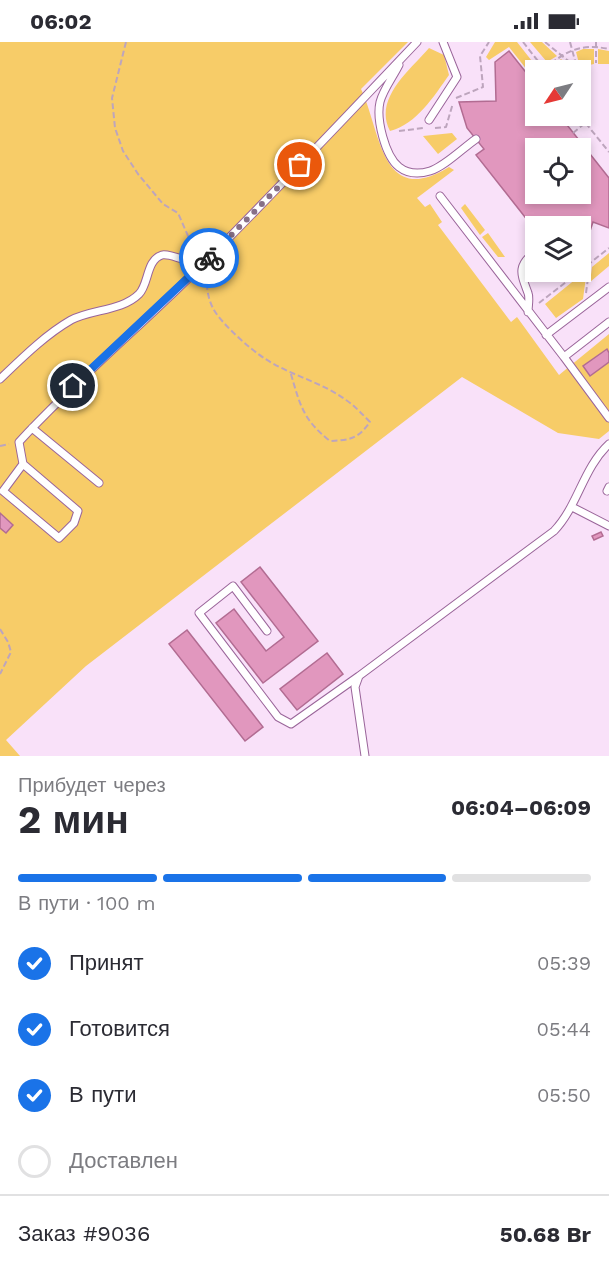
<!DOCTYPE html>
<html lang="ru">
<meta charset="utf-8">
<style>
:root{--surface:#fff;--page:#f2f2f3;--text:#2b2b33;--muted:#7c7c81;--line:#e1e1e2;--accent:#1a73e8}
body{margin:0;font-family:"Work Sans",sans-serif;background:var(--page);color:var(--text);height:100vh;display:flex;flex-direction:column;font-size:22px;white-space:nowrap}
*{box-sizing:border-box;margin:0}
p{font-size:20px;color:var(--muted)}
.icon{flex:none;width:33px;height:33px;fill:none;stroke:currentColor;stroke-width:2;stroke-linecap:round;stroke-linejoin:round}
.map{position:relative;height:714px;overflow:hidden}
.details{display:flex;flex-direction:column;background:var(--surface);flex:1}
.details>*{flex:none}
.needle{width:39px;rotate:235deg}
.controls{position:absolute;left:525px;top:18px;display:grid;gap:12px}
.controls a{display:grid;place-items:center;width:66px;height:66px;border-radius:0px;background:var(--surface);box-shadow:0 3px 9px #0003;font-size:30px}
.pin{position:absolute;display:grid;place-items:center;width:51px;height:51px;color:#fff;margin:-26px;border:3px solid #fff;border-radius:50%;box-shadow:0 2px 6px #0007}
.courier{position:absolute;display:grid;place-items:center;width:60px;height:60px;margin:-30px;border:4px solid #1a73e8;border-radius:50%;background:#fff;color:#222;box-shadow:0 2px 8px #0007}
.summary em{font-style:normal;font-weight:700}
.summary div{display:flex;flex-direction:column-reverse}
.summary{display:flex;align-items:center;justify-content:space-between;height:102px;padding:0 18px}
h1{font-size:39px;font-weight:700;line-height:45px}
.bar{display:grid;grid-template-columns:repeat(4,1fr);gap:9px 6px;align-content:center;height:72px;padding:0 18px}
.bar i{height:8px;border-radius:4px;background:var(--line)}
.bar .active{background:var(--accent)}
.bar p{grid-column:span 4}
.line{display:flex;align-items:center;gap:15px;padding:0 18px;border-top:2px solid var(--line)}
.line div{flex:1}
ol{padding:0 18px;list-style:none}
li{display:flex;align-items:center;gap:18px;height:66px}
li p{margin-inline-start:auto}
li .icon{padding:6px;border-radius:50%;background:var(--accent);color:#fff;stroke-width:4}
li:last-child{color:var(--muted)}
li i{width:33px;height:33px;border:3px solid var(--line);border-radius:50%}
.status{display:flex;justify-content:space-between;align-items:center;height:42px;padding:0 30px;background:var(--surface);direction:ltr}
.status svg{height:16px;fill:currentColor}
.map>svg:first-child{display:block}
.green{fill:#f7cc68}
.building{fill:#e197be;stroke:#b26c92;stroke-width:1.5;fill-rule:evenodd}
.lines{fill:none;stroke-linecap:round;stroke-linejoin:round}
.lane-casing{stroke:#9a659a;stroke-width:9}
.path{stroke:#bda5bd;stroke-width:2;stroke-dasharray:6 3;stroke-linecap:butt}
.lane{stroke:#fff;stroke-width:7}
.done{stroke:#876f87;stroke-width:6;stroke-dasharray:0 10.8}
.route{stroke:#1a73e8;stroke-width:8}
</style>
<div class="status"><b>06:02</b><svg viewBox="0 0 49 12"><path d="M0 12V9h3v3zM5 12V6h3v6zM10 12V3h3v9zM15 12V0h3v12zM26 1h20v11H26zM47 4h2v5h-2z"/></svg></div>
<div class="map">
<svg width="609" height="714" viewBox="0 0 609 714">
<rect width="100%" height="100%" fill="#f9e1f9"/>
<!-- green -->
<path class="green" d="M0,0h408l-47,47c20,42 20,120 88,78l5,3 -37,28 8,9 5,-3 12,18 -4,3 73,97 6,-5 42,58 50,-41v97l-10,8 -41,-6 -96,-56 -376,289 -80,74 14,16h-20z
M495,0h22l22,28h-3l-1,10 -26,-33 -20,13 -3,-3z
M530,0h12l15,14 -10,6z
M429,6l15,7 5,20c-15,21 -32,49 -59,56 -17,-32 20,-61 39,-83z
M583,7h11v15l-14,3 -4,-15z
M598,7l11,2v13h-11z
M561,17l13,11h-20l-2,-3z
M452,91l5,6 -19,15 -15,-18z
M465,162l20,26 -5,5 -19,-27z
M488,191l17,24h-7l-16,-20z
M609,211v13l-19,16 2,-15z
M587,228l-4,29 -27,19 -11,-14z"/>
<!-- building -->
<path class="building" d="M509,9l27,34v31h24l49,62v50l-16,-6 -12,36 -1,-32h-44v5l-60,-76 8,-6 -17,-21 -8,-26 37,-1 -1,-39zM536,106h44v46h-44z
M607,307l2,4v9l-19,14 -7,-10z
M0,471l13,12 -7,8 -6,-5z
M601,490l2,4 -9,4 -2,-4z
M260,525l58,74 -55,42 -47,-60 18,-14 32,42 18,-14 -43,-55z
M187,588l76,97 -18,14 -76,-97z
M327,611l16,21 -46,36 -17,-21z"/>
<g class="lines">
<defs>
<path id="lane" d="M399,23c-6,12 -16,25 -19,37 -4,17 5,54 19,65 9,7 21,7 31,4 14,-4 33,-23 46,-32
M429,78l28,-43 -14,-35
M440,154l124,161
M528,270c0,-6 2,-14 0,-19 -7,-19 -12,-27 8,-42
M609,280l-45,35 45,61
M546,293l63,-48
M0,337c22,-21 45,-44 71,-59 21,-11 51,-9 68,-26 10,-10 7,-34 23,-39 7,-2 31,8 39,11
M32,386l67,55
M23,422l-20,27 56,47 15,-15 4,-12 -55,-47 -4,-22c58,-63 123,-117 183,-177 73,-73 144,-148 215,-223
M607,449l2,-4
M572,465l37,19
M267,589l-34,-45 -34,27 79,104 13,7 68,-48
M365,714l-10,-69 4,-11 195,-145c24,-25 29,-63 55,-87"/>
</defs>
<!-- lane casing -->
<use href="#lane" class="lane-casing"/>
<!-- path -->
<path class="path" d="M126,0l-14,56 3,30 8,23 15,23 25,30 15,9 17,39
M523,0l22,28
M545,0l32,26
M570,0l7,26
M596,0v21
M544,27c22,-18 36,-26 65,-20
M456,56l27,-11 -3,-31 9,-14
M580,74l29,36
M435,86l11,-1 7,-24
M399,89l24,-3
M573,91l12,-10
M580,229l29,-23
M207,233c-1,11 1,25 7,35 8,14 36,39 50,48 25,17 58,24 82,42 9,6 16,14 24,22 -12,17 -20,18 -40,19 -28,-22 -30,-37 -40,-70
M586,251l4,-30
M539,261l40,-31
M0,404l9,-2
M0,587l8,13 3,10 -11,22"/>
<!-- lane -->
<use href="#lane" class="lane"/>
</g>
<g class="lines">
<!-- done -->
<path class="done" d="M209,216l91,-93"/>
<!-- route -->
<path class="route" d="M73,344l136,-128"/>
</g>
</svg>
<div class="controls">
<a><svg class="needle" viewBox="-14 -14 28 28"><path d="M0-13l5 13h-10z" fill="#e53935"/><path d="M0 13l5-13h-10z" fill="#7c7c81"/></svg></a>
<a><svg class="icon" aria-label="locate" viewBox="0 0 24 24"><circle cx="12" cy="12" r="6"/><path d="M12 2v4M12 18v4M2 12h4M18 12h4"/></svg></a>
<a><svg class="icon" aria-label="layers" viewBox="0 0 24 24"><path d="M12 4l9 5-9 5-9-5zM3 14l9 5 9-5"/></svg></a>
</div>
<div class="pin" style="left:300px;top:123px;background:#ea580c"><svg class="icon" aria-label="bag" viewBox="0 0 24 24"><path d="M5 8h14l-1 12H6zM9 8a3 3 0 0 1 6 0"/></svg></div>
<div class="pin" style="left:73px;top:344px;background:#1f2937"><svg class="icon" aria-label="home" viewBox="0 0 24 24"><path d="M3 11l9-7 9 7M6 9v11h12V9"/></svg></div>
<div class="courier" style="left:209px;top:216px"><svg class="icon" aria-label="bike" viewBox="0 0 24 24"><circle cx="6" cy="16" r="4"/><circle cx="18" cy="16" r="4"/><path d="M6 16l4-8h5l3 8M10 8l3 8H6M13 5h3"/></svg></div>
</div>
<section class="details">
<div class="summary"><div><h1>2 мин</h1><p>Прибудет через</p></div><em>06:04–06:09</em></div>
<div class="bar"><i class="active"></i><i class="active"></i><i class="active"></i><i></i><p>В пути · 100 m</p></div>
<ol>
<li><svg class="icon" aria-label="check" viewBox="0 0 24 24"><path d="M5 12l5 5 9-10"/></svg>Принят<p>05:39</p></li>
<li><svg class="icon" aria-label="check" viewBox="0 0 24 24"><path d="M5 12l5 5 9-10"/></svg>Готовится<p>05:44</p></li>
<li><svg class="icon" aria-label="check" viewBox="0 0 24 24"><path d="M5 12l5 5 9-10"/></svg>В пути<p>05:50</p></li>
<li><i></i>Доставлен</li>
</ol>
<div class="line" style="height:78px"><div>Заказ #9036</div><b>50.68 Br</b></div>
</section>
